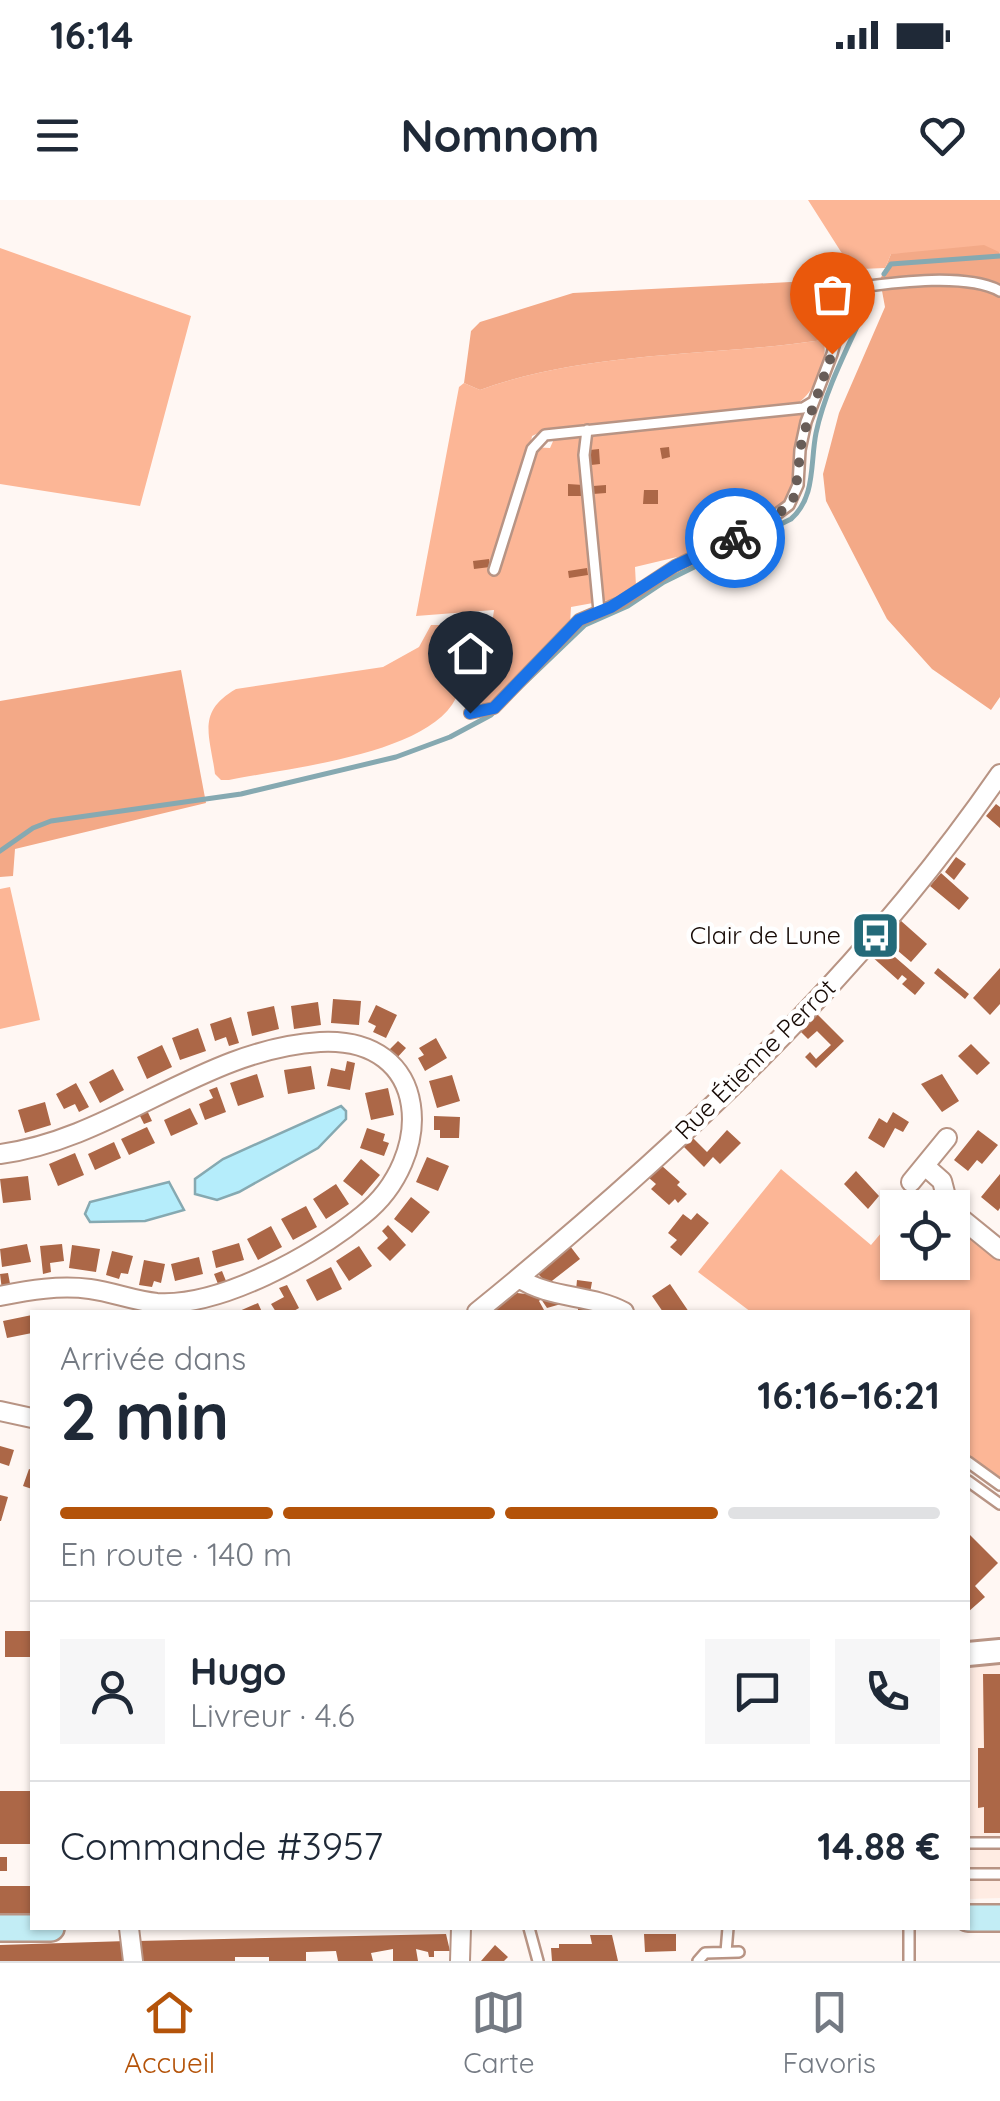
<!DOCTYPE html>
<html lang="fr">
<meta charset="utf-8">
<style>
:root{--surface:#fff;--page:#f6f6f7;--text:#1f2937;--muted:#747a83;--line:#e0e1e3;--accent:#b45309}
body{margin:0;font-family:Quicksand,sans-serif;background:var(--page);color:var(--text);height:100vh;display:flex;flex-direction:column;font-size:38px;white-space:nowrap}
*{box-sizing:border-box;margin:0}
p{font-size:32px;color:var(--muted)}
.icon{flex:none;width:55px;height:55px;fill:none;stroke:currentColor;stroke-width:2;stroke-linecap:round;stroke-linejoin:round}
.map{position:relative;flex:1;overflow:hidden}
.sheet{position:absolute;left:30px;top:1110px;width:940px;height:620px;display:flex;flex-direction:column;background:var(--surface);border-radius:0px;box-shadow:0 2px 8px #0004}
.sheet>*{flex:none}
.controls{position:absolute;left:880px;top:990px;display:grid;gap:20px}
.controls a{display:grid;place-items:center;width:90px;height:90px;border-radius:0px;background:var(--surface);box-shadow:0 2px 8px #0004;font-size:50px}
.pin{position:absolute;display:grid;place-items:center;width:85px;height:85px;color:#fff;margin:-102px -42px;border-radius:50% 50% 50% 0;rotate:-45deg;box-shadow:0 0 10px #0007}
.pin .icon{rotate:45deg}
.courier{position:absolute;display:grid;place-items:center;width:100px;height:100px;margin:-50px;border:8px solid #1a73e8;border-radius:50%;background:#fff;color:#222;box-shadow:0 2px 12px #0007}
.summary em{font-style:normal;font-weight:700}
.summary div{display:flex;flex-direction:column-reverse}
.summary{display:flex;align-items:center;justify-content:space-between;height:170px;padding:0 30px}
h1{font-size:65px;font-weight:700;line-height:75px}
.bar{display:grid;grid-template-columns:repeat(4,1fr);gap:15px 10px;align-content:center;height:120px;padding:0 30px}
.bar i{height:12px;border-radius:8px;background:var(--line)}
.bar .on{background:var(--accent)}
.bar p{grid-column:span 4}
.line{display:flex;align-items:center;gap:25px;padding:0 30px;border-top:2px solid var(--line)}
.line div{flex:1}
.round{display:grid;place-items:center;flex:none;width:105px;height:105px;border-radius:0px;background:var(--page)}
.status{display:flex;justify-content:space-between;align-items:center;height:70px;padding:0 50px;background:var(--surface);direction:ltr}
.status svg{height:28px;fill:currentColor}
header{display:flex;justify-content:space-between;align-items:center;height:130px;padding:0 30px;background:var(--surface);font-size:45px;font-weight:700}
.tabs{display:flex;justify-content:space-around;align-items:center;height:140px;border-top:2px solid var(--line);background:var(--surface);font-size:28px;color:var(--muted)}
.tabs a{display:grid;justify-items:center;gap:5px}
.tabs .on{color:var(--accent)}
.map>svg:first-child{display:block}
.built{fill:#ffece3}
.green{fill:#fcb696}
.forest{fill:#f3a987}
.water{fill:#b5edfb;stroke:#86a9b1;stroke-width:2.5}
.lines{fill:none;stroke-linecap:round;stroke-linejoin:round}
.stream{stroke:#86a9b1;stroke-width:5}
.building{fill:#ac6747}
.service-casing{stroke:#b89484;stroke-width:14}
.minor-casing{stroke:#b89484;stroke-width:22}
.tertiary-casing{stroke:#b89484;stroke-width:28}
.secondary-casing{stroke:#b89484;stroke-width:30}
.service{stroke:#fff;stroke-width:9}
.minor{stroke:#fff;stroke-width:18}
.tertiary{stroke:#fff;stroke-width:22}
.secondary{stroke:#c2edf5;stroke-width:25}
.done{stroke:#685d58;stroke-width:10;stroke-dasharray:0 18}
.route{stroke:#1a73e8;stroke-width:12}
.labels{text-anchor:middle;stroke-width:9;stroke-linejoin:round;paint-order:stroke}
.poi-label{font-size:25px;fill:#170a05;stroke:#fff;text-anchor:end}
.street-label{font-size:25px;fill:#170a05;stroke:#fff}
</style>
<div class="status"><b>16:14</b><svg viewBox="0 0 49 12"><path d="M0 12V9h3v3zM5 12V6h3v6zM10 12V3h3v9zM15 12V0h3v12zM26 1h20v11H26zM47 4h2v5h-2z"/></svg></div>
<header><svg class="icon" aria-label="menu" viewBox="0 0 24 24"><path d="M4 6h16M4 12h16M4 18h16"/></svg>Nomnom<svg class="icon" aria-label="heart" viewBox="0 0 24 24"><path d="M12 20l-8-8c-3-5 5-10 8-4 3-6 11-1 8 4z"/></svg></header>
<div class="map">
<svg width="1000" height="1761" viewBox="0 0 1000 1761">
<rect width="100%" height="100%" fill="#fff7f3"/>
<!-- built -->
<path class="built" d="M1000,1465v233l-32,1v-232z"/>
<!-- green -->
<path class="green" d="M808,0h192v57l-1,-5 -108,2 -6,14 -24,1 -22,23 -10,-12 14,-25z
M0,48l191,68 -51,190 -140,-22z
M823,140c7,19 -9,53 -26,64l-252,26 -13,6 -2,11 20,1 4,-9 249,-25 -8,72 -16,25 -81,41 -63,15 1,19 -21,13 -44,8 -1,18 -82,81 -25,-10 29,-72 2,-14 -78,6 43,-229 5,-4 16,7c110,-40 228,-33 343,-50z
M431,425h51c-8,24 -14,51 -26,73 -28,57 -169,70 -227,82h-8l-6,-6c-5,-39 -19,-62 21,-85l147,-22 36,-20z
M10,687l30,133 -40,9v-140z
M781,969l90,76 26,-31 1,48h54l1,-40 47,38v232l-32,-23v-157h-217l-53,-40z"/>
<!-- forest -->
<path class="forest" d="M984,45l15,7 1,5v440l-9,13 -59,-41 -45,-50 -61,-118 -3,-27 16,-61 46,-106 -5,-27 11,-26z
M829,80l10,12 -16,48c-115,17 -233,10 -343,50l-16,-7 7,-52 9,-9 93,-29z
M181,470l25,133 -191,46 -2,27 -13,1v-176z"/>
<!-- water -->
<path class="water" d="M341,906l5,5v8l-28,29 -79,44 -22,8 -22,-6v-15l28,-20z
M169,982l15,28 -39,11 -55,1 -5,-8 5,-12z"/>
<g class="lines">
<!-- stream -->
<path class="stream" d="M884,74l7,-10 109,-8
M0,651l33,-23 18,-7 190,-27 155,-37 54,-20 41,-22 94,-90 43,-19 36,-24 127,-63c25,-22 19,-56 25,-86 10,-47 36,-93 55,-137"/>
</g>
<!-- building -->
<path class="building" d="M669,247l1,10 -8,2 -2,-11z
M599,249l1,15 -9,1 -1,-15z
M568,284l15,1 -1,11h-14z
M606,285v8l-13,1v-8z
M644,290h14v14h-15z
M489,359l1,8 -16,2 -1,-8z
M587,368l1,7 -19,3 -1,-7z
M996,604l4,3v21l-14,-12z
M956,657l10,7 -12,16 -9,-8z
M941,673l28,25 -10,12 -29,-24z
M900,720l27,24 -16,18 -27,-23z
M880,744l45,39 -10,12 -13,-11 5,-5 -5,-4 -4,5 -28,-25z
M938,768l31,26 -4,5 -31,-26z
M1000,768v36l-10,11 -17,-17z
M333,799l28,2 -2,24 -28,-2z
M318,802l3,23 -27,4 -3,-23z
M376,805l21,10 -11,23 -13,-6 3,-6 -8,-4z
M274,806l5,23 -27,7 -5,-24z
M817,814l27,27 -28,27 -11,-11 5,-5 6,7 15,-14 -14,-14 -9,8 -8,-8z
M231,817l8,26 -10,3 -3,-9 -11,4 -5,-17z
M198,828l8,23 -26,9 -8,-22z
M436,838l11,20 -22,13 -7,-13 6,-3 -5,-7z
M398,841l8,7 -11,12 -8,-8z
M971,844l19,19 -13,12 -19,-19z
M162,845l10,22 -25,12 -10,-22z
M347,861l8,2 -5,27 -23,-4 4,-18 14,3z
M311,866l4,23 -27,5 -4,-24z
M113,869l11,21 -24,13 -11,-21z
M257,874l7,23 -26,9 -8,-23z
M942,874l17,27 -17,11 -21,-28z
M452,875l8,26 -23,7 -8,-27z
M76,883l13,24 -10,5 -4,-8 -11,5 -8,-15z
M217,887l9,25 -21,8 -6,-16 14,-6 -4,-8z
M388,888l6,27 -23,5 -6,-27z
M45,902l6,23 -26,8 -7,-23z
M145,906l7,15 -8,3 -7,-14z
M190,908l8,16 -27,12 -7,-16z
M893,912l16,10 -6,10 -8,-4 -11,20 -16,-10 11,-20 8,5z
M434,916l26,1 -1,21h-19v-8h-6z
M147,927l8,16 -26,12 -8,-16z
M367,928l18,6 -2,7 6,2 -5,13 -24,-8z
M727,930l14,13 -21,21 -7,-7 -9,10 -22,-22 10,-8 15,15z
M978,930l20,15 -16,19 -5,-4 -9,11 -14,-11z
M114,942l7,16 -26,12 -7,-16z
M75,953l9,22 -26,11 -9,-22z
M427,957l22,9 -11,25 -22,-9z
M361,959l19,16 -18,21 -19,-15z
M661,965l19,17 -3,3 10,9 -9,9 -3,-4 -6,6 -18,-16 5,-5 -7,-6z
M856,971l23,25 -11,13 -24,-25z
M1000,974v34l-2,3 -17,-14z
M28,976l3,24 -28,3 -3,-24z
M336,984l13,20 -23,15 -13,-20z
M411,997l19,15 -18,21 -18,-14z
M306,1006l11,21 -24,13 -12,-21z
M697,1013l12,10 -28,33 -11,-9 7,-7 -9,-7 15,-19 8,6z
M388,1025l18,20 -16,16 -13,-13 11,-10 -6,-7z
M271,1026l11,21 -24,13 -11,-21z
M239,1043l5,17 -28,8 -4,-17z
M27,1044l4,18 -29,5 -2,-18z
M62,1044l2,17 -14,2 1,9 -8,2 -3,-28z
M72,1045l28,4 -4,23 -27,-4z
M359,1046l13,20 -23,15 -13,-20z
M570,1046l10,13 -32,25 -10,-10z
M112,1051l21,5 -5,18 -7,-1 -2,6 -13,-4z
M199,1057l4,17 -28,7 -4,-17z
M144,1060l21,4 -4,19 -7,-2 -2,6 -13,-2z
M331,1067l11,22 -25,12 -11,-21z
M222,1071l6,15 -8,3 -6,-15z
M8,1073l3,16 -9,1 -2,-16z
M577,1080l15,2 -2,11 -14,-3z
M670,1084l19,28h-26l-11,-16z
M287,1085l12,23 -7,4h-16l-5,-8 13,-7 -5,-9z
M517,1093l73,8 -1,11 -11,-1v-5l-17,-2 -14,4 -6,-9 -2,2 5,9 -5,2h-49z
M258,1103l4,9h-25z
M32,1115v18l-25,5 -4,-17z
M0,1246l14,4 -5,16 -9,-3z
M29,1269l3,1v19l-9,-3z
M0,1295l8,2 -7,24h-1z
M968,1333l30,30 -23,23 10,11 -17,15z
M5,1431h27v26h-27z
M983,1474h17v159h-16v-26l-6,1v-60h6z
M0,1591h32v53h-32z
M0,1657h7v14h-7z
M0,1686h32v27l-32,1z
M446,1734l4,17h-16v6h-5l-1,-5 -12,-3 2,12h-25v-12l-22,4 2,8h-35l-2,-10 -30,1v9h-37v-4h-34v4h-97l-1,-20z
M644,1734h32v17l-31,1z
M590,1735h22l6,26h-66l-1,-13h8v-4h33z
M127,1741v20h-127v-16z
M495,1745l13,12 -4,4h-23z"/>
<g class="lines">
<defs>
<path id="service" d="M587,230l-3,25 15,156
M494,370l38,-121 13,-14 258,-27 10,-6
M470,513l24,-5 85,-88 40,-17 56,-37 91,-44 23,-17 9,-20 2,-35 6,-28 26,-68 13,-48 15,-19c38,-5 107,-14 140,4
M968,1262l32,23
M968,1281l32,23
M968,1643h32
M968,1674h32
M529,1728l9,33
M909,1728v33
M726,1752l2,-24
M698,1761l7,-8 34,-1"/>
<path id="minor" d="M0,954c114,-15 203,-105 320,-112 113,-6 115,116 43,173 -49,40 -142,92 -206,88 -23,-2 -44,-11 -67,-14 -31,-4 -60,1 -90,7
M925,966l17,15 7,27
M911,982l36,-44
M952,1011l48,39
M519,1078c30,21 72,16 105,34
M477,1112c193,-157 381,-332 523,-538
M0,1211l32,7
M129,1728l4,33
M460,1761l1,-33"/>
<path id="tertiary" d="M968,1454l32,-3"/>
<path id="secondary" d="M968,1718h32
M0,1728h51"/>
</defs>
<!-- service casing -->
<use href="#service" class="service-casing"/>
<!-- minor casing -->
<use href="#minor" class="minor-casing"/>
<!-- tertiary casing -->
<use href="#tertiary" class="tertiary-casing"/>
<!-- secondary casing -->
<use href="#secondary" class="secondary-casing"/>
<!-- service -->
<use href="#service" class="service"/>
<!-- minor -->
<use href="#minor" class="minor"/>
<!-- tertiary -->
<use href="#tertiary" class="tertiary"/>
<!-- secondary -->
<use href="#secondary" class="secondary"/>
</g>
<g class="lines">
<!-- done -->
<path class="done" d="M735,338l43,-23 17,-19 7,-58 30,-84"/>
<!-- route -->
<path class="route" d="M470,513l24,-5 85,-88 32,-13 64,-41 60,-28"/>
</g>
<!-- icons -->
<defs>
<symbol id="bus-square" viewBox="-11 -11 22 22"><rect x="-9" y="-9" width="18" height="18" rx="4" fill="#246a79" stroke="#fff"/><path d="M-5-6H5V4H4V6H2V4H-2V6H-4V4H-5ZM-3.5-4V0h7V-4ZM-3.5 1.2v1.5H-2V1.2ZM2 1.2v1.5H3.5V1.2Z" fill="#fff"/></symbol>
</defs>
<g fill-rule="evenodd">
<use href="#bus-square" x="848" y="708" width="55" height="55"/>
</g>
<g class="labels">
<!-- poi labels -->
<g class="poi-label">
<text x="841" y="744">Clair de Lune</text>
</g>
<!-- street labels -->
<g class="street-label">
<text transform="translate(755 859) rotate(-45)" y="9">Rue Étienne Perrot</text>
</g>
</g>
</svg>
<div class="controls">
<a><svg class="icon" aria-label="locate" viewBox="0 0 24 24"><circle cx="12" cy="12" r="6"/><path d="M12 2v4M12 18v4M2 12h4M18 12h4"/></svg></a>
</div>
<div class="pin" style="left:832px;top:154px;background:#ea580c"><svg class="icon" aria-label="bag" viewBox="0 0 24 24"><path d="M5 8h14l-1 12H6zM9 8a3 3 0 0 1 6 0"/></svg></div>
<div class="pin" style="left:470px;top:513px;background:#1f2937"><svg class="icon" aria-label="home" viewBox="0 0 24 24"><path d="M3 11l9-7 9 7M6 9v11h12V9"/></svg></div>
<div class="courier" style="left:735px;top:338px"><svg class="icon" aria-label="bike" viewBox="0 0 24 24"><circle cx="6" cy="16" r="4"/><circle cx="18" cy="16" r="4"/><path d="M6 16l4-8h5l3 8M10 8l3 8H6M13 5h3"/></svg></div>
<section class="sheet">
<div class="summary"><div><h1>2 min</h1><p>Arrivée dans</p></div><em>16:16–16:21</em></div>
<div class="bar"><i class="on"></i><i class="on"></i><i class="on"></i><i></i><p>En route · 140 m</p></div>
<div class="line" style="height:180px"><a class="round"><svg class="icon" aria-label="person" viewBox="0 0 24 24"><circle cx="12" cy="8" r="4"/><path d="M4 21q1-7 8-7t8 7"/></svg></a><div><b>Hugo</b><p>Livreur · 4.6</p></div><a class="round"><svg class="icon" aria-label="chat" viewBox="0 0 24 24"><path d="M4 5h16v11H9l-5 4z"/></svg></a><a class="round"><svg class="icon" aria-label="phone" viewBox="0 0 24 24"><path d="M5 4h4l2 5-3 2q2 4 5 5l2-3 5 2v4C11 20 4 13 5 4z"/></svg></a></div>
<div class="line" style="height:130px"><div>Commande #3957</div><b>14.88 €</b></div>
</section>
</div>
<nav class="tabs">
<a class="on"><svg class="icon" aria-label="home" viewBox="0 0 24 24"><path d="M3 11l9-7 9 7M6 9v11h12V9"/></svg>Accueil</a>
<a><svg class="icon" aria-label="map" viewBox="0 0 24 24"><path d="M3 6l6-2 6 2 6-2v14l-6 2-6-2-6 2zM9 4v14M15 6v14"/></svg>Carte</a>
<a><svg class="icon" aria-label="saved" viewBox="0 0 24 24"><path d="M7 4h10v16l-5-4-5 4z"/></svg>Favoris</a>
</nav>
